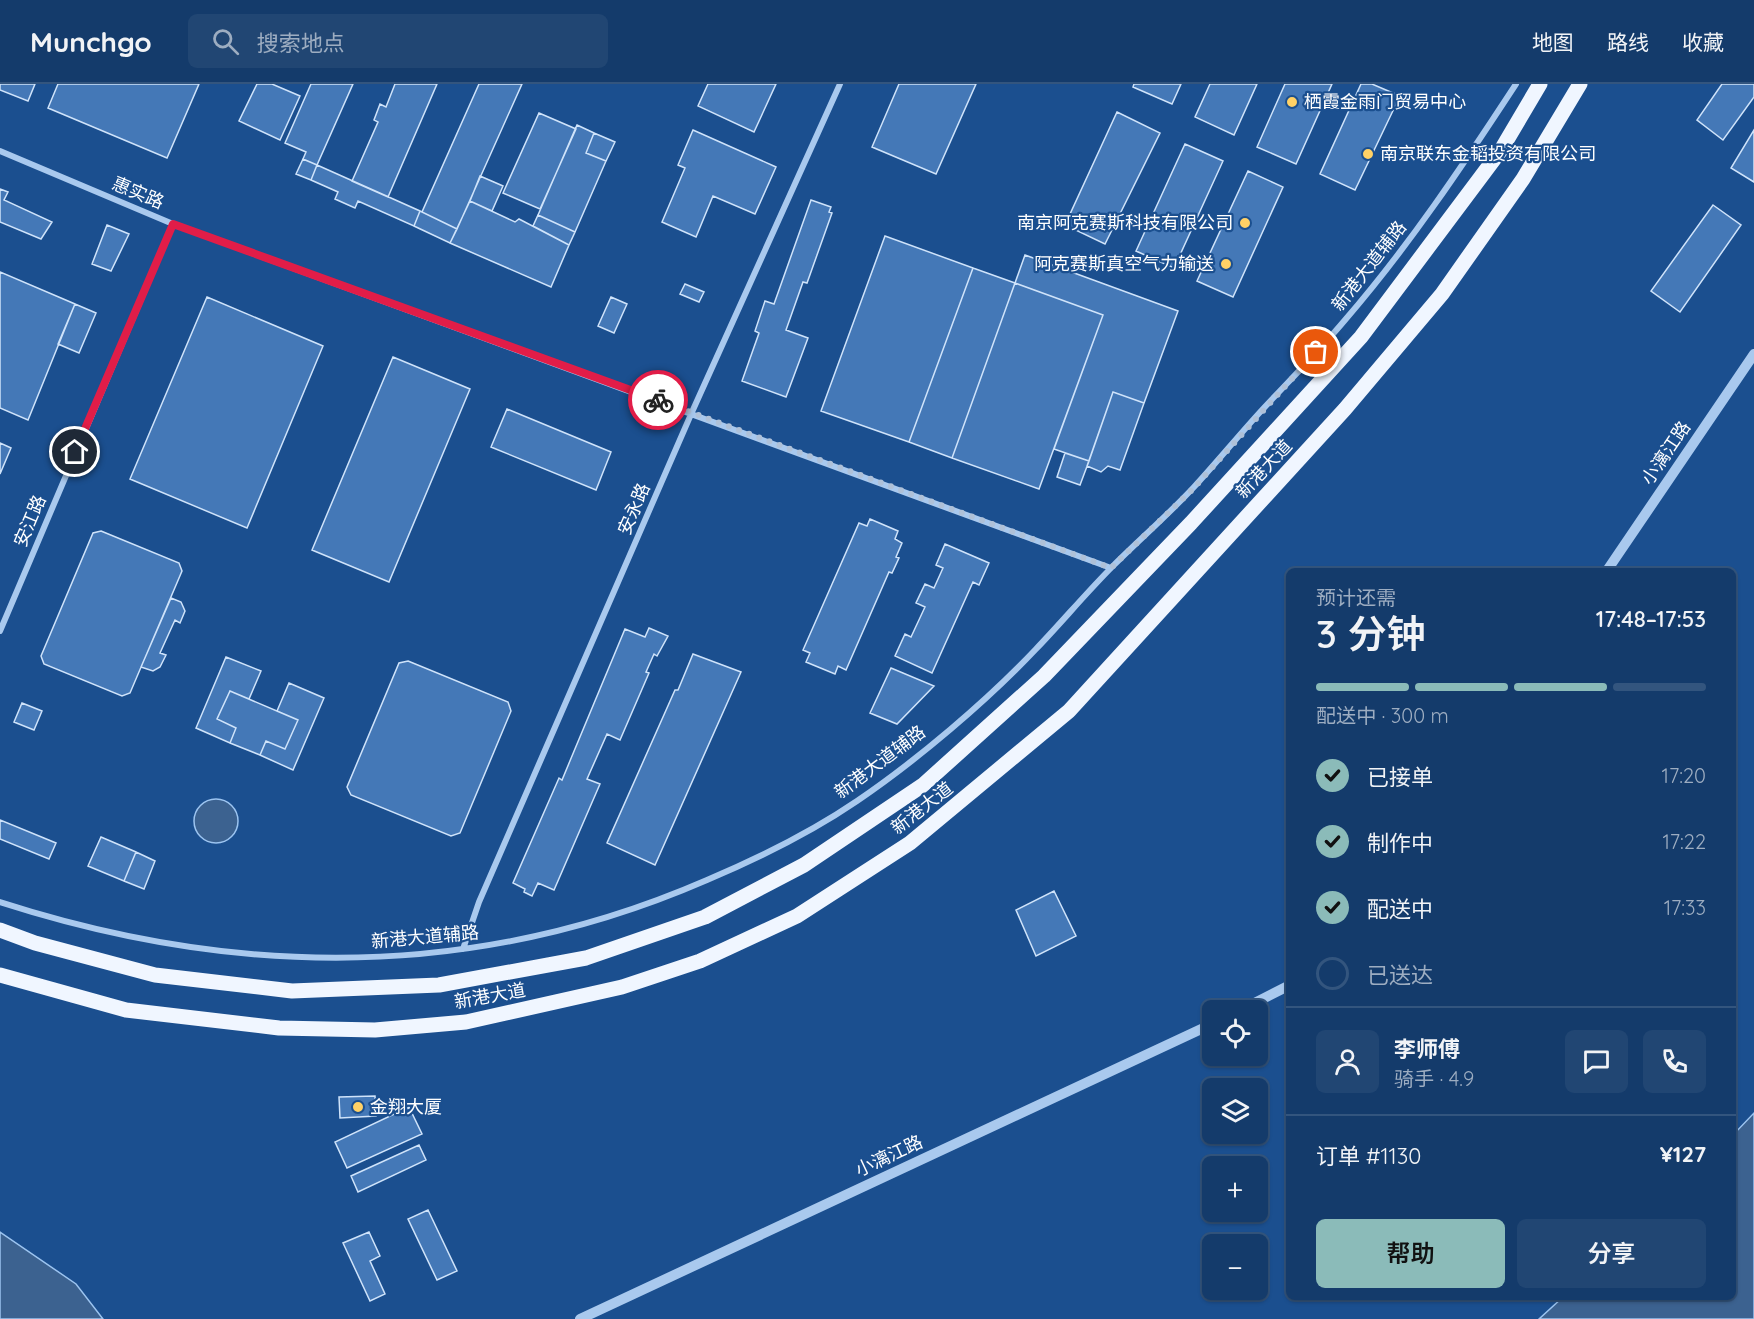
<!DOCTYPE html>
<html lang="zh">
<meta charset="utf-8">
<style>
:root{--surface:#143b6b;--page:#214673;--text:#f1f3f6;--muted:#9dadc1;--line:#33557e;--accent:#8bbbb9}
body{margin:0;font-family:Quicksand,"Noto Sans SC",sans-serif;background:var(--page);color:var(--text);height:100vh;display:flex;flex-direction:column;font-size:22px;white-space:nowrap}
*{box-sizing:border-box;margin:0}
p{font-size:20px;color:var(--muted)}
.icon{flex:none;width:33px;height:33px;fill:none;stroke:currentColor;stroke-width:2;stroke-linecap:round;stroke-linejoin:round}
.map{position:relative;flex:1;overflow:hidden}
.sheet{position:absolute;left:1286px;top:484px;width:450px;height:732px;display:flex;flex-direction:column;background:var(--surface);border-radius:9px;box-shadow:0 2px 4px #0004,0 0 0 2px var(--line)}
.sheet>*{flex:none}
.buttons{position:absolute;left:1202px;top:916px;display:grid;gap:12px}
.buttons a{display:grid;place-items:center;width:66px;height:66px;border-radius:9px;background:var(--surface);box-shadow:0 2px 4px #0004,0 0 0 2px var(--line);font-size:30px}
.pin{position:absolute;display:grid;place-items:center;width:51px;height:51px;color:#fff;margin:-26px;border:3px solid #fff;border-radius:50%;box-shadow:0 2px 6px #0007}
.courier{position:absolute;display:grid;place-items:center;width:60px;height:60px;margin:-30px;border:4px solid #e11d48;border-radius:50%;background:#fff;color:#222;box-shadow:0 2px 8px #0007}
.summary em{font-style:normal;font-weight:600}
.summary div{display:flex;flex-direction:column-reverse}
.summary{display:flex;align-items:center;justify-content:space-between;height:102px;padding:0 30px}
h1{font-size:39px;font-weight:600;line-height:45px}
.bar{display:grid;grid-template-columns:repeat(4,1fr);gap:9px 6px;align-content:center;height:72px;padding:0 30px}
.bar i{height:8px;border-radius:4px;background:var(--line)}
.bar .selected{background:var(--accent)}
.bar p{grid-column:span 4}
.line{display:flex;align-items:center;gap:15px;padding:0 30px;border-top:2px solid var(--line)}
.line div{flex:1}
.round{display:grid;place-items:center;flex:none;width:63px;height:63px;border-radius:9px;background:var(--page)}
ol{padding:0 30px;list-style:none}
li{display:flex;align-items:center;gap:18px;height:66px}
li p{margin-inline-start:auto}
li .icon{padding:6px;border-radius:50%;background:var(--accent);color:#111;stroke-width:4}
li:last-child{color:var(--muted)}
li i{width:33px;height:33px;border:3px solid var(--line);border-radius:50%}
.primary-button{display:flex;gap:12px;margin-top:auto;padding:12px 30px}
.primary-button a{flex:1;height:69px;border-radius:9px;background:var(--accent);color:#111;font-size:24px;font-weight:600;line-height:69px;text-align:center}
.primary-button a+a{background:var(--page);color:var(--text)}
header{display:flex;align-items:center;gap:36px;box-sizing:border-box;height:84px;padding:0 30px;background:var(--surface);border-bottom:2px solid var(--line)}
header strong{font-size:28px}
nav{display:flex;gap:33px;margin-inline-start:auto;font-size:21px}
.search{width:420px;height:54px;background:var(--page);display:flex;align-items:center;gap:15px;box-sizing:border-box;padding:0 21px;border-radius:9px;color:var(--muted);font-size:22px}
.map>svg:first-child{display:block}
.water{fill:#3c6290;stroke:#9cc4f0;stroke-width:1.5}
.building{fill:#4478b7;stroke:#cfe3fa;stroke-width:1.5}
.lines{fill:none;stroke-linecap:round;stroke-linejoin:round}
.minor{stroke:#a9c9ee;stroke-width:6}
.tertiary{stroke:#a9c9ee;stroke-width:10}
.primary{stroke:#f0f6ff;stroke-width:15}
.done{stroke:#afc1d8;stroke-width:6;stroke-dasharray:0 10.8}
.route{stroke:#e11d48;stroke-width:8}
.poi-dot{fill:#ffd166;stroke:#1b4f8f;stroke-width:2}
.labels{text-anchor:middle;stroke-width:4.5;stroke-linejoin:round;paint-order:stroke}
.poi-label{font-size:18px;fill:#fff;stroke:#1b4f8f;text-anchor:start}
.street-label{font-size:18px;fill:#fff;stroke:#1b4f8f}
</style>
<header>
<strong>Munchgo</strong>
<div class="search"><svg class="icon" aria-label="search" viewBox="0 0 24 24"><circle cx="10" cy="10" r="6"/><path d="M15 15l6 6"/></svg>搜索地点</div>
<nav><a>地图</a><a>路线</a><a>收藏</a></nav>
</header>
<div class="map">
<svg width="1754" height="1235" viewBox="0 0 1754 1235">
<rect width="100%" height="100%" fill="#1b4f8f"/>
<!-- water -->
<path class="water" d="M194 737a22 22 0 1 1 44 0a22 22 0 1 1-44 0Z
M1754,1029v206h-215l23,-21h170l1,-163z
M0,1148l76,52 27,35h-103z"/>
<!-- building -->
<path class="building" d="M0,0h35l-7,17 -28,-11z
M58,0h141l-32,74 -119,-50z
M257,0h15l28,12 -20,44 -41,-19z
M311,0h42l-36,81 -14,-6 3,-7 -21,-9z
M395,0h42l-49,113 -36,-16 26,-59 -4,-2 6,-16 6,3z
M479,0h43l-65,145 -35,-17z
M708,0h68l-22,48 -56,-26z
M899,0h77l-40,90 -64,-27z
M1134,0h47l-9,20 -39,-17z
M1210,0h47l-23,51 -39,-18z
M1285,0h47l-36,80 -39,-17z
M1361,0h11l28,12 -45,94 -35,-16z
M1722,0h32v13l-31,43 -26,-20z
M1117,28l43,21 -55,111 -40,-19z
M539,29l37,16 -36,80 -37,-16z
M577,41l17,8 -8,20 20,8 -31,71 -37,-17z
M693,46l83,37 -21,47 -42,-18 -17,41 -34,-15 23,-54 -7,-3z
M1754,46v52l-23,-14z
M594,49l21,9 -9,19 -20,-8z
M1185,60l38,17 -49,107 -38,-17z
M303,75l14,6 -6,15 -15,-6z
M317,81l103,46 -6,15 -56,-25 -3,7 -20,-9 3,-7 -27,-12z
M1248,87l35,16 -50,110 -36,-16z
M480,92l23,10 -11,25 -22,-10z
M0,105l8,3 -4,8 48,22 -11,17 -41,-17z
M811,116l20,7 -2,5 3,1 -25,70 -4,-1 -17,48 22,8 -22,59 -44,-16 17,-48 -4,-2 10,-30 9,3z
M470,117l45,21 4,-3 50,26 -18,42 -101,-44z
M1713,121l28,20 -61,87 -29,-21z
M420,127l37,18 -7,14 -36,-17z
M538,131l37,17 -6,13 -36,-19z
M107,141l22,9 -18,37 -19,-7z
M885,152l88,32 -64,174 -88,-31z
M1025,171l153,56 -34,92 -31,-11 -24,69 -35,-12 49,-134 -88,-32z
M973,184l42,15 -63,175 -43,-16z
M0,188l75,32 -47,116 -28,-12z
M1015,199l88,32 -64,174 -87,-31z
M685,200l19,8 -5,10 -19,-8z
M207,213l116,49 -76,182 -117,-49z
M611,213l16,7 -13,29 -16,-7z
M75,220l21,9 -17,40 -21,-9z
M393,273l77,32 -81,193 -77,-32z
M1113,308l31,11 -24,67 -12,-4 -7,6 -14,-6z
M507,325l104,43 -15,38 -105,-43z
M0,359l11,5 -11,26z
M1065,369l24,8 -9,24 -23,-8z
M870,435l28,12 -3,8 7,4 -6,14 3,1 -7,15 -3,-1 -43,98 -8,-4 -3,8 -29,-12 4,-9 -7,-3 56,-127 8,3z
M101,447l78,32 3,8 -52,122 -8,3 -78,-32 -3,-8 52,-123z
M945,460l44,19 -10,22 -6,-3 -41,91 -37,-17 10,-22 6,3 14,-30 -9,-4 9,-19 9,4 9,-20 -7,-3z
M171,514l10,4 4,9 -5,12 -5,-3 -15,33 6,2 -6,12 -7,4 -12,-4z
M649,544l19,8 -11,20 -3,-2 -8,18 3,1 -29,67 -13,-6 -20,45 13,5 -46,106 -16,-7 -6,13 -8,-4 1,-3 -12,-6 46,-105 3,2 63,-151 20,8z
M693,570l48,18 -86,193 -48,-22 68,-153h3z
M226,573l35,14 -12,28 -19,-8 -13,28 19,9 -6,15 -34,-15z
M408,577l100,41 3,9 -51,122 -9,3 -100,-41 -4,-8 52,-124z
M891,584l43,18 -37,38 -27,-11z
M289,599l35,15 -31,72 -33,-15 6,-14 19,8 13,-29 -21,-9z
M230,607l68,29 -13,29 -19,-8 -6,14 -30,-12 6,-15 -19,-9z
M22,619l20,8 -8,19 -20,-8z
M0,736l56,23 -7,16 -49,-20z
M101,753l35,15 -12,29 -36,-15z
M136,768l19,9 -11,28 -20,-8z
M1054,807l22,45 -40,20 -20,-46z
M375,1012l1,20 -36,2 -1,-21z
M409,1023l13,27 -75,34 -12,-26z
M419,1061l7,15 -68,32 -7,-16z
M428,1126l29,61 -20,9 -29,-61z
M369,1148l11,24 -10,5 15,33 -15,7 -27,-58z"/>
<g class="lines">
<!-- minor -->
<path class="minor" d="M0,67l173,73 938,344
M0,547l173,-407
M0,818c239,77 475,79 707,-22 52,-22 103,-47 150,-79 59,-40 130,-100 179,-152 26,-27 50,-56 77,-83 26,-26 55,-51 81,-79 23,-25 45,-52 68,-77 28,-30 57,-59 83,-90 64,-74 118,-155 171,-236
M463,865l16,-47 213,-490 148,-328"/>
<!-- tertiary -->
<path class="tertiary" d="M1606,488l148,-218
M1239,927l49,-25
M580,1235l632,-295"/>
<!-- primary -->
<path class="primary" d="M0,846l35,13 120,32 137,16 147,-6 147,-27 119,-41 99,-52 119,-80 121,-109 147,-153 170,-186 140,-187 39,-66
M0,891l126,35 153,18 96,2 91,-8 156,-35 78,-26 97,-45 113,-73 159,-132 276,-302 97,-115 81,-115 57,-95"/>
</g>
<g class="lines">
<!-- done -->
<path class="done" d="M658,316l453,168 81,-78 124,-138"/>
<!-- route -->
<path class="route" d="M75,368l98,-228 485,176"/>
</g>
<!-- markers -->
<g class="poi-dot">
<circle cx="1292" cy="18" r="6"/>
<circle cx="1368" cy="70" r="6"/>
<circle cx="1245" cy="139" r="6"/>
<circle cx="1226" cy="180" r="6"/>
<circle cx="358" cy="1023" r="6"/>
</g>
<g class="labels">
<!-- poi labels -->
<g class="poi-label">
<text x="1304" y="24">栖霞金雨门贸易中心</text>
<text x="1380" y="76">南京联东金韬投资有限公司</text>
<text x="1233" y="145" text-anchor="end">南京阿克赛斯科技有限公司</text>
<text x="1214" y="186" text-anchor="end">阿克赛斯真空气力输送</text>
<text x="370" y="1029">金翔大厦</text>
</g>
<!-- street labels -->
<g class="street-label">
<text transform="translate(138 109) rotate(23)" y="6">惠实路</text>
<text transform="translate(1369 182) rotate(-52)" y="6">新港大道辅路</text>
<text transform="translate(1666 369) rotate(-56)" y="6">小漓江路</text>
<text transform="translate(1264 385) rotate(-47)" y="6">新港大道</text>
<text transform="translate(634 425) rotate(-67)" y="6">安永路</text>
<text transform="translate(30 437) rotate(-67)" y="6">安江路</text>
<text transform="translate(880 678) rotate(-37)" y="6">新港大道辅路</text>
<text transform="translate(922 724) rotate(-38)" y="6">新港大道</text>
<text transform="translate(425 853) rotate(-5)" y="6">新港大道辅路</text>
<text transform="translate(490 912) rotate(-10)" y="6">新港大道</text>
<text transform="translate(889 1072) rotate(-25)" y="6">小漓江路</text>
</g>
</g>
</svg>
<div class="buttons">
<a><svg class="icon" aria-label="locate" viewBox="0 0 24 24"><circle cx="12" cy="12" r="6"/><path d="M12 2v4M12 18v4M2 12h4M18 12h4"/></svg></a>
<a><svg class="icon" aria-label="layers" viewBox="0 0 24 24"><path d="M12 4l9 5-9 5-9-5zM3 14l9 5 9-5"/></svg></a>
<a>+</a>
<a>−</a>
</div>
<div class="pin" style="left:1316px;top:268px;background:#ea580c"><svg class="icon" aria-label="bag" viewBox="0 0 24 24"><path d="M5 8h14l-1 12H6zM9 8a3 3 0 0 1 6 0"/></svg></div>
<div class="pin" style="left:75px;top:368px;background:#1f2937"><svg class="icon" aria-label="home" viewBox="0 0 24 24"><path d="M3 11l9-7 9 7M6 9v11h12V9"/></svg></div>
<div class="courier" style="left:658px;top:316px"><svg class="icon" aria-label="bike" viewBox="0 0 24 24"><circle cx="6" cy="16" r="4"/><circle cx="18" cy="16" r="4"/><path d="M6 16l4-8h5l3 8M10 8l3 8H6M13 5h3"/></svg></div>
<section class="sheet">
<div class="summary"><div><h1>3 分钟</h1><p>预计还需</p></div><em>17:48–17:53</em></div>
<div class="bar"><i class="selected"></i><i class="selected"></i><i class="selected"></i><i></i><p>配送中 · 300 m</p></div>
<ol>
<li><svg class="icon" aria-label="check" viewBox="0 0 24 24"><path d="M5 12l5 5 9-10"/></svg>已接单<p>17:20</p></li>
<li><svg class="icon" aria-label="check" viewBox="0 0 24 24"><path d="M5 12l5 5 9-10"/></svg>制作中<p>17:22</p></li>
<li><svg class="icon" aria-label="check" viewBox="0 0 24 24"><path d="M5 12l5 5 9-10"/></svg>配送中<p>17:33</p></li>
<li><i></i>已送达</li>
</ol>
<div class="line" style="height:108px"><a class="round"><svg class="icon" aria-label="person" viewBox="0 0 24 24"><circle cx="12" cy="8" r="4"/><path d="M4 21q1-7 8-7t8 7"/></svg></a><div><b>李师傅</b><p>骑手 · 4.9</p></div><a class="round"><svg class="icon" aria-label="chat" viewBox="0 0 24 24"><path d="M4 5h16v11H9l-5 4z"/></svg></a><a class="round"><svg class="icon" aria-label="phone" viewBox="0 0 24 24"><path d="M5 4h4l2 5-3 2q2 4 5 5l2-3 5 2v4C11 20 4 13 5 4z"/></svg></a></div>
<div class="line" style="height:78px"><div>订单 #1130</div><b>¥127</b></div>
<div class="primary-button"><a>帮助</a><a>分享</a></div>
</section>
</div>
